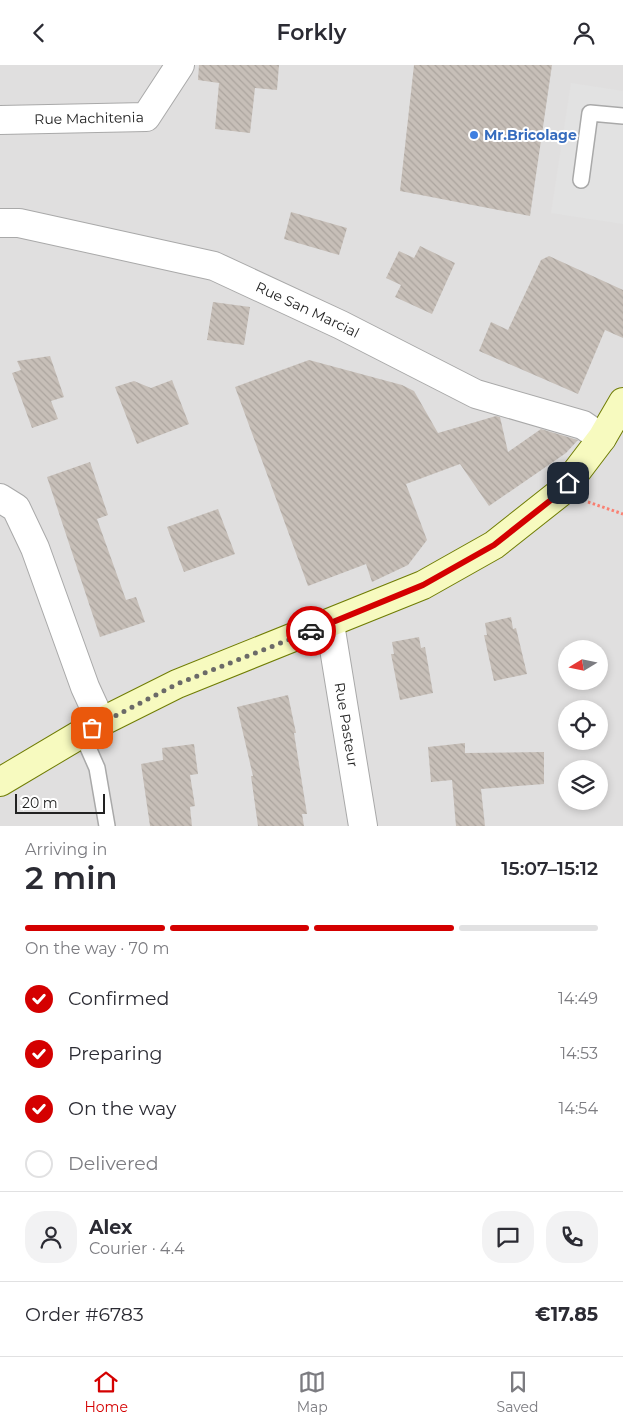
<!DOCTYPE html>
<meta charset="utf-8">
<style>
:root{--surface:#fff;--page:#f2f2f3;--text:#2b2b33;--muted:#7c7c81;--line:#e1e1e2;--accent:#d40000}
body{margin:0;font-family:Montserrat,sans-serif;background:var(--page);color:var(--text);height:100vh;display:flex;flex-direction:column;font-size:19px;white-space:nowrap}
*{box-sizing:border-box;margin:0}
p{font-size:16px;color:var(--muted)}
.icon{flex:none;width:28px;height:28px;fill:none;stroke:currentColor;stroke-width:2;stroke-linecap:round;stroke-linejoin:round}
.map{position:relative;height:761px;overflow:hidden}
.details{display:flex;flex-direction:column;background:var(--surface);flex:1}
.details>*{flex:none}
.needle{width:32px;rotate:260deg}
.tools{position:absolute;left:558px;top:575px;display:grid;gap:10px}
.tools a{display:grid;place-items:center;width:50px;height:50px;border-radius:50%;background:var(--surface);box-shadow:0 2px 8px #0003;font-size:25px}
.scale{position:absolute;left:15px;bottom:12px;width:90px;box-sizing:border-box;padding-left:5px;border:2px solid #222;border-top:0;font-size:14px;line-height:18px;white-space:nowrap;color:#222;-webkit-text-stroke:4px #fff;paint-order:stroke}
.pin{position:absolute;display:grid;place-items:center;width:42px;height:42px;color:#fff;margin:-21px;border-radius:10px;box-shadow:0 2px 8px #0006}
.courier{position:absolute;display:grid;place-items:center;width:50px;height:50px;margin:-25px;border:4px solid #d40000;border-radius:50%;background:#fff;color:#222;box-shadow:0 1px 6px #0007}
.headline em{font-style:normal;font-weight:600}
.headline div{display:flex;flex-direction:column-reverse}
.headline{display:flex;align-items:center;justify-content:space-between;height:85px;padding:0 25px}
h1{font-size:32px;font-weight:600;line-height:38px}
.bar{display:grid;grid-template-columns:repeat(4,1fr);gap:8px 5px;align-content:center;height:60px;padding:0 25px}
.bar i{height:6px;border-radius:4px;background:var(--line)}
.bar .active{background:var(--accent)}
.bar p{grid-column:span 4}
.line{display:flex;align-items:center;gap:12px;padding:0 25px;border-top:1px solid var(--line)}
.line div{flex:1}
.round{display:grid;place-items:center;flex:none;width:52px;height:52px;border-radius:20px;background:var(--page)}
ol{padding:0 25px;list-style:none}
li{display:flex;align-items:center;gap:15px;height:55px}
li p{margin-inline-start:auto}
li .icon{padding:5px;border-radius:50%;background:var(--accent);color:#fff;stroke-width:4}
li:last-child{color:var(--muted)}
li i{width:28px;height:28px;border:2px solid var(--line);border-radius:50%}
header{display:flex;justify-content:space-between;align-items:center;height:65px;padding:0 25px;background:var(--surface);font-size:22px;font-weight:600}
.tabs{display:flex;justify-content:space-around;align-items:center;height:70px;border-top:1px solid var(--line);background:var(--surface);font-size:14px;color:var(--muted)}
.tabs a{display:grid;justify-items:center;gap:2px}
.tabs .active{color:var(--accent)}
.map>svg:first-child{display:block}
.residential{fill:#e0dfdf;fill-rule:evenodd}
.parking{fill:#e2e2e2}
.building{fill:url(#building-back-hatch)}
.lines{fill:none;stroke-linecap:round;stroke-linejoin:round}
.service-casing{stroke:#a9a9a9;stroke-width:18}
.minor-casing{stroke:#a9a9a9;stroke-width:30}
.secondary-casing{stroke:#707d05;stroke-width:30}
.path{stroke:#fa8072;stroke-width:3;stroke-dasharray:2.5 2.5;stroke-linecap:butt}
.service{stroke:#fff;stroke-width:15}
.minor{stroke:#fff;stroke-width:28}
.secondary{stroke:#f7fabf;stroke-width:28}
.done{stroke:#6b6a68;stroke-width:5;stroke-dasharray:0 9}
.route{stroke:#d40000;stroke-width:6}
.shop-dot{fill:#3f7fe0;stroke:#fff;stroke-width:2}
.labels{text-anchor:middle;stroke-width:4;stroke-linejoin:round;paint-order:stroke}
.street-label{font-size:14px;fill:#222;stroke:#fff}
.shop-label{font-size:14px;font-weight:bold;fill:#366cbe;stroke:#fff;text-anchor:start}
</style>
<header><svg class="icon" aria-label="back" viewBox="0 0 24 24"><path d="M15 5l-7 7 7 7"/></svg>Forkly<svg class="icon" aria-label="person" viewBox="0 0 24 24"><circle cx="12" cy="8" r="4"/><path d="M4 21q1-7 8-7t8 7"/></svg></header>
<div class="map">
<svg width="623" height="761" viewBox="0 0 623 761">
<defs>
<pattern id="building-back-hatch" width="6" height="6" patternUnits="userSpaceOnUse" patternTransform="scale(1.25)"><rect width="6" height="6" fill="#c7bfb8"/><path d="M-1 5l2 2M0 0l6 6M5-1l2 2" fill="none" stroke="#aba49e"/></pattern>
</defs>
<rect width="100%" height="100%" fill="#f2efe9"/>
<!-- residential -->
<path class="residential" d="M0,0h623v761h-623zM566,584h33v32h-33zM566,644h33v32h-33zM566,704h33v32h-33z"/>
<!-- parking -->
<path class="parking" d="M571,18l52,8v133l-72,-11z"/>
<!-- building -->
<path class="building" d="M199,0h80l-2,25 -22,-2 -5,45 -35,-4 4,-46 7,1 -28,-4z
M414,0h138l-22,151 -130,-25z
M291,147l56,16 -8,27 -55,-16z
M420,181l35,17 -23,51 -37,-17 6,-12 -15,-7 13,-27 15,7z
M549,191l74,34v48l-18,-8 -27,64 -99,-43 12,-29 17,8 33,-70z
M213,237l37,5 -6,38 -37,-5z
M50,291l14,41 -13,4 7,18 -26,9 -20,-55 9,-3 -4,-9z
M309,295l93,25 12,6 24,42 58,-17 4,1 8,35 33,-23 37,11 -12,13 -77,53 -29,-42 -54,20 21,56 -19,25 -36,17 -6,-18 -58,22 -73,-199z
M172,315l17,44 -52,20 -22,-57 19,-6 17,7z
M90,397l18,53 -11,4 29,81 10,-3 9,25 -45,15 -53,-160z
M218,444l17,45 -51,18 -17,-45z
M511,552l2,12 3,-1 11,46 -33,7 -10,-46h3l-2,-12z
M419,572l2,11 4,-1 8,46 -33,7 -9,-46h3l-2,-12z
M288,630l8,38h-2l13,81h-5l2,12h-46l-7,-50h2l-16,-69z
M465,678v10l79,-1v32l-63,5 4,37h-29l-4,-46 -21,2 -3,-35z
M194,679l4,30 -8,1 5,31 -5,1 2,19h-42l-9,-62 22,-4 -1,-12z"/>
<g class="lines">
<defs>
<path id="service" d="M581,115l9,-67 33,3
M82,669l15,34 10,58"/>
<g id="minor">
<path id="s1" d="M0,55l146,-3 34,-52"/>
<path id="s2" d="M0,158h19l195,43 127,59 135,69 107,31 19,13"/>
<path d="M0,433l16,10 19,40 50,139 16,35"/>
<path id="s3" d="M330,559l33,202"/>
</g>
<path id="secondary" d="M0,717l101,-60 76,-38 246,-99 71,-40 67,-53 41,-54 21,-36"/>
</defs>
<!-- service casing -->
<use href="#service" class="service-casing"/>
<!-- minor casing -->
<use href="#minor" class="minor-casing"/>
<!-- secondary casing -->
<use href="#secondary" class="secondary-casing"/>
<!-- path -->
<path class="path" d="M588,437l35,12"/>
<!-- service -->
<use href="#service" class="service"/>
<!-- minor -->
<use href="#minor" class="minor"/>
<!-- secondary -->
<use href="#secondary" class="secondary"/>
</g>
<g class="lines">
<!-- done -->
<path class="done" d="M92,663l85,-44 134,-53"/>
<!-- route -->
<path class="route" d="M311,566l112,-46 71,-40 67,-53 7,-9"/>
</g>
<!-- markers -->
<circle class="shop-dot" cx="474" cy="70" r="5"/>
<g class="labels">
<!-- street labels -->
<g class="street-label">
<text dy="5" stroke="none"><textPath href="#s1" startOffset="89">Rue Machitenia</textPath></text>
<text dy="5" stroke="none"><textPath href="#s2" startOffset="322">Rue San Marcial</textPath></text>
<text dy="5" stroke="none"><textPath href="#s3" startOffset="102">Rue Pasteur</textPath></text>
</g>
<!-- shop labels -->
<g class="shop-label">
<text x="484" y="75">Mr.Bricolage</text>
</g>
</g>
</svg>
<div class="tools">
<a><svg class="needle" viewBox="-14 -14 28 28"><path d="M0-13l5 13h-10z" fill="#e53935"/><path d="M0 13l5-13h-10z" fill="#7c7c81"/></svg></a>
<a><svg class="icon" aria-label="locate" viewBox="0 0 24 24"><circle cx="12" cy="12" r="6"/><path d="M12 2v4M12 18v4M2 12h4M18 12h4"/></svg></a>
<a><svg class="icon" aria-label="layers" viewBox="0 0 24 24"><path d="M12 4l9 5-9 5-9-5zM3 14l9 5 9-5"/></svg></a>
</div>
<div class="scale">20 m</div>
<div class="pin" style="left:92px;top:663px;background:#ea580c"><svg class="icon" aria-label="bag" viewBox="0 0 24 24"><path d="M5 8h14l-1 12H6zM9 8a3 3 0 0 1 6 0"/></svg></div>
<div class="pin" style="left:568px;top:418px;background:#1f2937"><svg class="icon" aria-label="home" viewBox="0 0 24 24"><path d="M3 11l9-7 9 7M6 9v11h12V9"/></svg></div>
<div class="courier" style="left:311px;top:566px"><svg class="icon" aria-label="car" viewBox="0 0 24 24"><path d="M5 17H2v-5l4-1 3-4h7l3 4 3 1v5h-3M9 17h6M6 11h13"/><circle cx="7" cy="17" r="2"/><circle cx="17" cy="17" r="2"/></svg></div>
</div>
<section class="details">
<div class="headline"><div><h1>2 min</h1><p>Arriving in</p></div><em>15:07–15:12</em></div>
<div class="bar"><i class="active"></i><i class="active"></i><i class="active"></i><i></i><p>On the way · 70 m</p></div>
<ol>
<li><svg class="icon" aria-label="check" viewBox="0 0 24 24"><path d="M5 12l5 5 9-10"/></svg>Confirmed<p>14:49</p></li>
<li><svg class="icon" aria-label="check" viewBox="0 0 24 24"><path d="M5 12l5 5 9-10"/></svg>Preparing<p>14:53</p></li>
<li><svg class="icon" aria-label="check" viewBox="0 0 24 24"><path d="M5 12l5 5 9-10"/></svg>On the way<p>14:54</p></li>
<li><i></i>Delivered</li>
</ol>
<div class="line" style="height:90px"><a class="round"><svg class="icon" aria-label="person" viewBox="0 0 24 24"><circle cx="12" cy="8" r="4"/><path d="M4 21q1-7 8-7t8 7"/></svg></a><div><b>Alex</b><p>Courier · 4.4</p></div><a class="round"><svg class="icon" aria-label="chat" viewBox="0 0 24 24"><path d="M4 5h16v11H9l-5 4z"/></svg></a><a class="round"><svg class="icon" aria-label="phone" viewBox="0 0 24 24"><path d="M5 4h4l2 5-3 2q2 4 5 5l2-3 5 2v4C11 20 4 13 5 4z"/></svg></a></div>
<div class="line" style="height:65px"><div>Order #6783</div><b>€17.85</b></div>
</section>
<nav class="tabs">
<a class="active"><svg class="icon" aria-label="home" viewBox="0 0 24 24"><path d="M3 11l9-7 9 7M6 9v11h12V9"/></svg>Home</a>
<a><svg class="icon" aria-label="map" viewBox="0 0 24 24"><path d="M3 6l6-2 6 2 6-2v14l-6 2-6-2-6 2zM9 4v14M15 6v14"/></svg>Map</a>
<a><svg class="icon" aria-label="saved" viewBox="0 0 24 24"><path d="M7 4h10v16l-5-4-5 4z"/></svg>Saved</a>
</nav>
